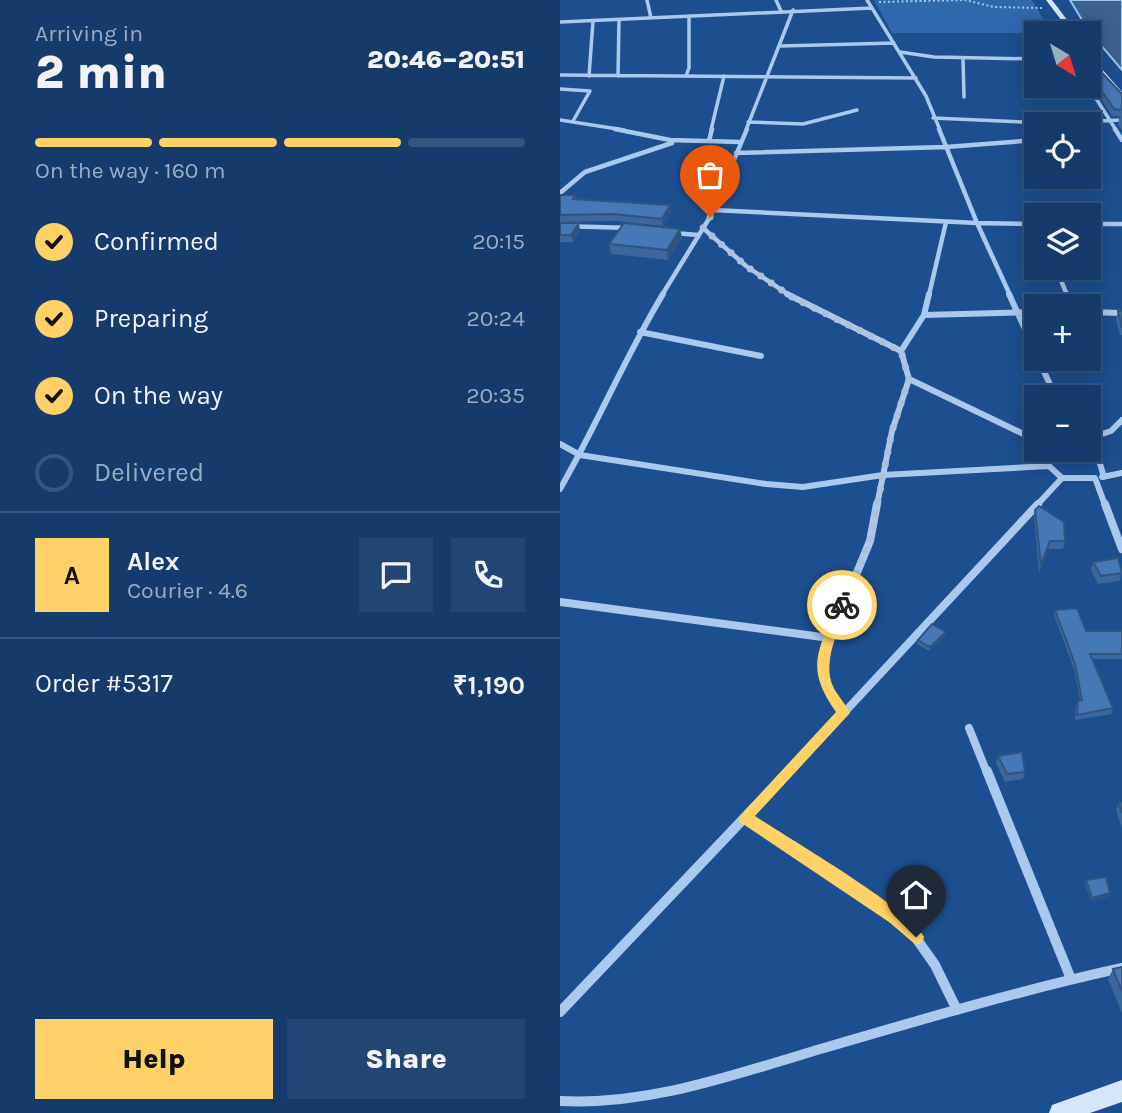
<!DOCTYPE html>
<meta charset="utf-8">
<style>
:root{--surface:#143b6b;--page:#214673;--text:#f1f3f6;--muted:#9dadc1;--line:#33557e;--accent:#ffd166}
body{margin:0;font-family:Karla,sans-serif;background:var(--page);color:var(--text);height:100vh;display:flex;flex-direction:column;font-size:26px;white-space:nowrap}
*{box-sizing:border-box;margin:0}
p{font-size:23px;color:var(--muted)}
.icon{flex:none;width:38px;height:38px;fill:none;stroke:currentColor;stroke-width:2;stroke-linecap:round;stroke-linejoin:round}
.map{position:relative;flex:1;overflow:hidden}
.details{display:flex;flex-direction:column;background:var(--surface);width:560px}
.details>*{flex:none}
.needle{width:46px;rotate:142deg}
.controls{position:absolute;left:464px;top:21px;display:grid;gap:14px}
.controls a{display:grid;place-items:center;width:77px;height:77px;border-radius:0px;background:var(--surface);box-shadow:0 4px 18px #0003,0 0 0 2px var(--line);font-size:35px}
.pin{position:absolute;display:grid;place-items:center;width:60px;height:60px;color:#fff;margin:-72px -30px;border-radius:50% 50% 50% 0;rotate:-45deg;box-shadow:0 0 7px #0007}
.pin .icon{rotate:45deg}
.courier{position:absolute;display:grid;place-items:center;width:70px;height:70px;margin:-35px;border:5px solid #ffd166;border-radius:50%;background:#fff;color:#222;box-shadow:0 2px 9px #0007}
.headline em{font-style:normal;font-weight:800}
.headline div{display:flex;flex-direction:column-reverse}
.headline{display:flex;align-items:center;justify-content:space-between;height:119px;padding:0 35px}
h1{font-size:46px;font-weight:800;line-height:52px}
.bar{display:grid;grid-template-columns:repeat(4,1fr);gap:10px 7px;align-content:center;height:84px;padding:0 35px}
.bar i{height:9px;border-radius:5px;background:var(--line)}
.bar .selected{background:var(--accent)}
.bar p{grid-column:span 4}
.line{display:flex;align-items:center;gap:18px;padding:0 35px;border-top:2px solid var(--line)}
.line div{flex:1}
.round{display:grid;place-items:center;flex:none;width:74px;height:74px;border-radius:0px;background:var(--page)}
ol{padding:0 35px;list-style:none}
li{display:flex;align-items:center;gap:21px;height:77px}
li p{margin-inline-start:auto}
li .icon{padding:7px;border-radius:50%;background:var(--accent);color:#111;stroke-width:4}
li:last-child{color:var(--muted)}
li i{width:38px;height:38px;border:4px solid var(--line);border-radius:50%}
.button{display:flex;gap:14px;margin-top:auto;padding:14px 35px}
.button a{flex:1;height:80px;border-radius:0px;background:var(--accent);color:#111;font-size:28px;font-weight:800;line-height:80px;text-align:center}
.button a+a{background:var(--page);color:var(--text)}
main{display:flex;flex:1;min-height:0}
.map>svg:first-child{display:block}
.green{fill:#2e69ad}
.water{fill:#3c6290;stroke:#9cc4f0;stroke-width:2}
.lines{fill:none;stroke-linecap:round;stroke-linejoin:round}
.path{stroke:#a9c9ee;stroke-width:2;stroke-dasharray:2 2.5;stroke-linecap:butt}
.street-far4{stroke:#a9c9ee;stroke-width:3.5}
.street-far3{stroke:#a9c9ee;stroke-width:4.5}
.street-far2{stroke:#a9c9ee;stroke-width:6}
.street-far1{stroke:#a9c9ee;stroke-width:8}
.street{stroke:#a9c9ee;stroke-width:10}
.secondary{fill:#d6e6fa;fill-rule:evenodd}
.wall{fill:#3a679d}
.shaded-wall{fill:#305480}
.building{fill:#4478b7;stroke:#305480;stroke-width:2}
.route{fill:#ffd166}
.done{stroke:#afc1d8;stroke-width:7;stroke-dasharray:0 12.6}
</style>
<main>
<section class="details">
<div class="headline"><div><h1>2 min</h1><p>Arriving in</p></div><em>20:46–20:51</em></div>
<div class="bar"><i class="selected"></i><i class="selected"></i><i class="selected"></i><i></i><p>On the way · 160 m</p></div>
<ol>
<li><svg class="icon" aria-label="check" viewBox="0 0 24 24"><path d="M5 12l5 5 9-10"/></svg>Confirmed<p>20:15</p></li>
<li><svg class="icon" aria-label="check" viewBox="0 0 24 24"><path d="M5 12l5 5 9-10"/></svg>Preparing<p>20:24</p></li>
<li><svg class="icon" aria-label="check" viewBox="0 0 24 24"><path d="M5 12l5 5 9-10"/></svg>On the way<p>20:35</p></li>
<li><i></i>Delivered</li>
</ol>
<div class="line" style="height:126px"><b class="round" style="background:var(--accent);color:#111">A</b><div><b>Alex</b><p>Courier · 4.6</p></div><a class="round"><svg class="icon" aria-label="chat" viewBox="0 0 24 24"><path d="M4 5h16v11H9l-5 4z"/></svg></a><a class="round"><svg class="icon" aria-label="phone" viewBox="0 0 24 24"><path d="M5 4h4l2 5-3 2q2 4 5 5l2-3 5 2v4C11 20 4 13 5 4z"/></svg></a></div>
<div class="line" style="height:91px"><div>Order #5317</div><b>₹1,190</b></div>
<div class="button"><a>Help</a><a>Share</a></div>
</section>
<div class="map">
<svg width="562" height="1113" viewBox="0 0 562 1113">
<rect width="100%" height="100%" fill="#1b4f8f"/>
<!-- green -->
<path class="green" d="M314,0h158l19,33h-159z"/>
<!-- water -->
<path class="water" d="M510,0h52v70l-34,-40z"/>
<g class="lines">
<!-- path -->
<path class="path" d="M319,2l86,-2 29,7 48,1"/>
<!-- street-far4 -->
<path class="street-far4" d="M87,0l4,18
M216,0l5,11
M312,8l54,88 14,34
M0,22l312,-14 -5,-8
M221,46l113,-3
M340,52l34,5 102,2
M403,58l1,39
M0,75l356,3
M29,76l4,-55
M58,76l1,-56
M126,76l3,-8v-52
M524,86l13,14 19,30
M0,89l30,2 -17,30
M373,118l111,5 78,-3
M0,120l64,10
M188,122l55,2 54,-14
M151,130l13,-54
M186,130l47,-120"/>
<!-- street-far3 -->
<path class="street-far3" d="M55,129l55,11 70,2
M555,129l7,11
M149,141l3,-12
M176,153l210,-6 90,-7
M0,193l25,-21 87,-29
M153,210l264,13 -38,-94
M528,224h34
M0,226l71,2
M143,228l43,38 43,29
M114,233l24,2
M496,268l11,27
M102,295l48,-78 37,-88
M369,295l17,-73
M450,295l-33,-72 59,1"/>
<!-- street-far2 -->
<path class="street-far2" d="M227,294l114,57 8,28 127,61
M449,294l27,59
M507,294l5,12
M528,312l34,1
M364,315l5,-21
M80,332l121,24
M341,351l23,-36 112,-3
M478,359l18,38
M532,437l12,40
M530,438l21,-7 11,-11
M0,444l20,11 186,29 37,3 80,-12 166,-9
M485,450l4,16 13,12h33l10,27
M542,477l20,-4
M0,489c37,-64 65,-132 103,-195
M317,505l15,-74 17,-52
M477,505l25,-27"/>
<!-- street-far1 -->
<path class="street-far1" d="M545,504l17,45
M0,602l270,36c-9,34 -6,47 14,75
M270,638l40,-97 7,-37
M409,728l18,45
M228,773l250,-269"/>
<!-- street -->
<path class="street" d="M427,771l84,208
M185,818l149,98 22,22 19,27 22,45
M0,1012l229,-241
M0,1101c91,5 178,-28 264,-53 99,-29 198,-58 298,-80"/>
<!-- secondary -->
<path class="secondary" d="M486,0h6l25,33h-6z
M528,53l34,39v7l-34,-39z
M562,1080v22l-32,11h-41l3,-8z"/>
</g>
<!-- wall -->
<path class="wall" d="M528,58l34,36v23l-10,-1 -12,-19 -12,-11z
M562,117v14l-4,-6 1,-7z
M0,195h15l1,4 95,13 -8,14 -49,-5 -54,1z
M0,223l20,8 -7,11h-13z
M120,229l2,9 -14,22 -57,-6 -2,-10z
M558,311h4v24h-2l-4,-16z
M475,510l30,31 -2,8h-15l-9,24 -5,-55z
M533,562l29,8 -2,11 -22,3 -7,-14z
M495,610l31,21h36v28h-30l21,49 -2,6 -36,6 1,-14 2,-5 2,-1 -6,-31 -20,-54z
M385,636l-16,15 -12,-7 1,-4z
M438,756l27,16 -2,7 -18,3 -9,-19z
M562,802v27l-6,-19 2,-7z
M526,880l24,13 -1,4 -18,4 -6,-18z
M562,967v46l-14,-34 5,-10z"/>
<!-- shaded-wall -->
<path class="shaded-wall" d="M110,205l1,7 -8,14 -1,-7z
M19,223l1,8 -7,11 -2,-7z
M120,229l2,9 -14,22 -1,-10z
M490,541l-2,8 -9,24 2,-8z
M386,632l-1,4 -16,15 1,-4z
M550,893l-1,4 -18,4 1,-3z"/>
<!-- building -->
<path class="building" d="M528,58l34,36v16l-8,-1 -13,-19 -13,-12z
M0,195h15l-2,4 97,6 -8,14 -49,-5 -53,1z
M0,223h19l-8,12h-11z
M64,223l56,6 -13,21 -58,-6z
M558,311h4v17z
M479,506l25,16 1,19h-15l-9,24 -6,-55z
M558,558l4,15 -21,3 -8,-14z
M517,608l9,23h36v23h-32l23,54 -36,7 1,-14 4,-1 -7,-36 -20,-54z
M372,624l14,8 -16,15 -12,-7z
M462,752l3,20 -18,2 -9,-18z
M562,802v11l-4,-10z
M546,877l4,16 -18,5 -6,-18z
M562,967v25l-9,-23z"/>
<!-- route -->
<path class="route" d="M282,601l6,4c-8,24 -26,55 -16,80 5,10 13,18 18,28l-95,103c31,21 158,95 169,121l-2,6 -6,2 -27,-23 -149,-100 -2,-4 98,-106c-32,-45 -17,-60 0,-107z"/>
<g class="lines">
<!-- done -->
<path class="done" d="M150,217l-7,11 43,38 46,31 109,54 8,28 -17,52 -22,110 -28,64"/>
</g>
</svg>
<div class="controls">
<a><svg class="needle" viewBox="-14 -14 28 28"><path d="M0-13l5 13h-10z" fill="#e53935"/><path d="M0 13l5-13h-10z" fill="#9dadc1"/></svg></a>
<a><svg class="icon" aria-label="locate" viewBox="0 0 24 24"><circle cx="12" cy="12" r="6"/><path d="M12 2v4M12 18v4M2 12h4M18 12h4"/></svg></a>
<a><svg class="icon" aria-label="layers" viewBox="0 0 24 24"><path d="M12 4l9 5-9 5-9-5zM3 14l9 5 9-5"/></svg></a>
<a>+</a>
<a>−</a>
</div>
<div class="pin" style="left:150px;top:217px;background:#ea580c"><svg class="icon" aria-label="bag" viewBox="0 0 24 24"><path d="M5 8h14l-1 12H6zM9 8a3 3 0 0 1 6 0"/></svg></div>
<div class="pin" style="left:356px;top:937px;background:#1f2937"><svg class="icon" aria-label="home" viewBox="0 0 24 24"><path d="M3 11l9-7 9 7M6 9v11h12V9"/></svg></div>
<div class="courier" style="left:282px;top:605px"><svg class="icon" aria-label="bike" viewBox="0 0 24 24"><circle cx="6" cy="16" r="4"/><circle cx="18" cy="16" r="4"/><path d="M6 16l4-8h5l3 8M10 8l3 8H6M13 5h3"/></svg></div>
</div>
</main>
